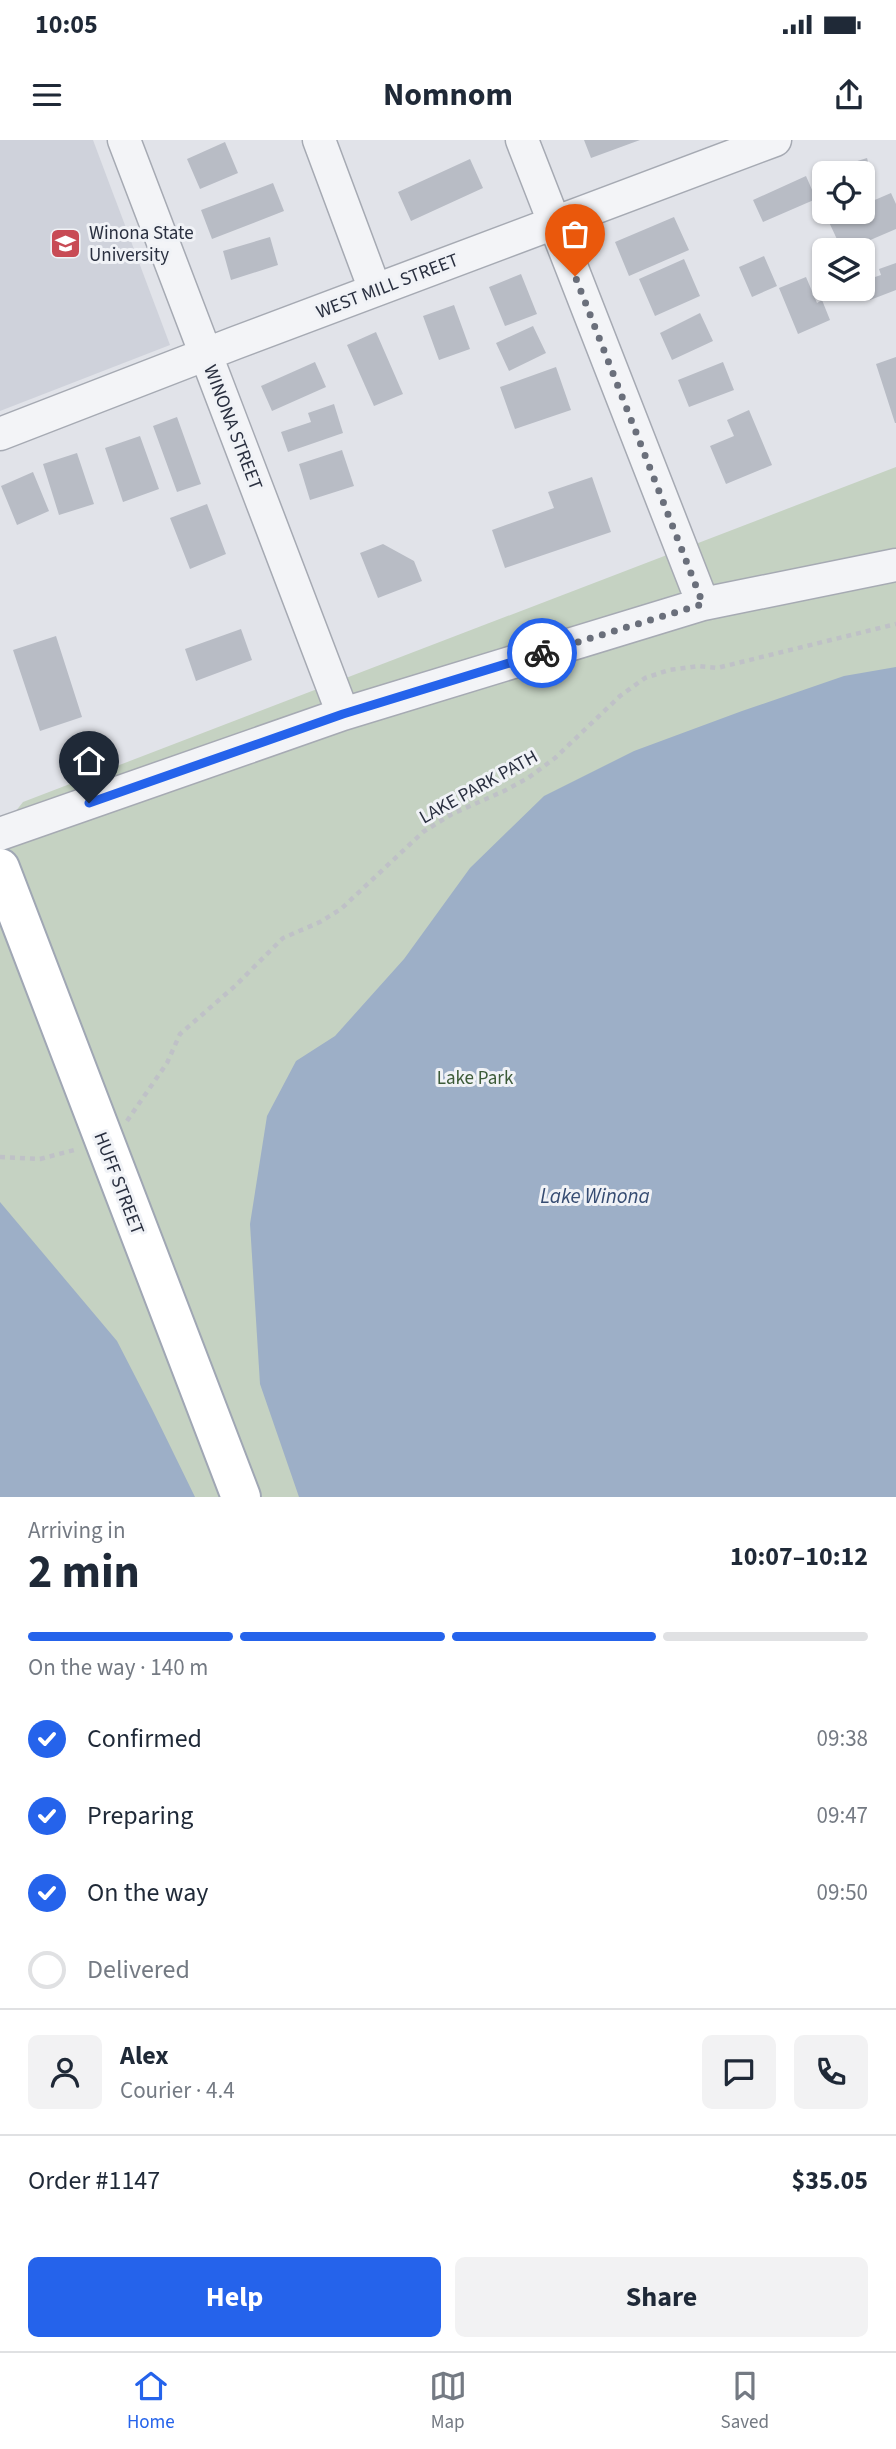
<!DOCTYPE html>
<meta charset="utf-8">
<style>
:root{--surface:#fff;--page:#f2f2f3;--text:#1f2937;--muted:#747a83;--line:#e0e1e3;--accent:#2563eb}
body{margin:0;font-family:"Source Sans 3",sans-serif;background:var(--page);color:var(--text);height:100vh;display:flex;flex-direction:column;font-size:26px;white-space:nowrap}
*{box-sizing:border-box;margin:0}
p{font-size:23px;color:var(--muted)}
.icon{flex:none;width:38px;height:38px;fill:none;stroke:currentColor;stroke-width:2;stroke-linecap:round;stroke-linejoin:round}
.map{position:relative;height:1357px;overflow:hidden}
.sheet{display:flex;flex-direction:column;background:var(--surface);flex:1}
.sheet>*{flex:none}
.tools{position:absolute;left:812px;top:21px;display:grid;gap:14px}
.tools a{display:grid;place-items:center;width:63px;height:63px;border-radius:10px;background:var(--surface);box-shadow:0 2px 5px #0004;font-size:35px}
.pin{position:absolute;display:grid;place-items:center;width:60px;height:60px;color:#fff;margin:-72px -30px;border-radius:50% 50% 50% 0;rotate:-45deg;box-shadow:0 0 7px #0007}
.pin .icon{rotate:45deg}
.courier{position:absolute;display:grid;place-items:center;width:70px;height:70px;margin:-35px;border:5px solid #2563eb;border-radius:50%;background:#fff;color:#222;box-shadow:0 2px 9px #0007}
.head em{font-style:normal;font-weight:700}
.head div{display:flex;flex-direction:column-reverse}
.head{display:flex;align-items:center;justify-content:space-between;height:119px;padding:0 28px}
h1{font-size:46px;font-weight:700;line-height:52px}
.bar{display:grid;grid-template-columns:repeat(4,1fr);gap:10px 7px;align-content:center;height:84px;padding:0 28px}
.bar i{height:9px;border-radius:5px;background:var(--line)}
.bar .on{background:var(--accent)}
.bar p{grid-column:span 4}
.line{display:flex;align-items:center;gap:18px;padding:0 28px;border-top:2px solid var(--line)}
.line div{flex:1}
.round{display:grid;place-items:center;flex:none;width:74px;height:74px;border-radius:10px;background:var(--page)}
ol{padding:0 28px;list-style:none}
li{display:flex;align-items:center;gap:21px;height:77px}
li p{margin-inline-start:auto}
li .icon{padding:7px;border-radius:50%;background:var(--accent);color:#fff;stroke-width:4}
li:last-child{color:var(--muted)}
li i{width:38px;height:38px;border:4px solid var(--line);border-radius:50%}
.primary-button{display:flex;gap:14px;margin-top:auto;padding:14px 28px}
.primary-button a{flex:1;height:80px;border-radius:10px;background:var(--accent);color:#fff;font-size:28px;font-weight:700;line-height:80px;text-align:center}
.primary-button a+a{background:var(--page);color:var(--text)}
.status{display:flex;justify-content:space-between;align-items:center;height:49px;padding:0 35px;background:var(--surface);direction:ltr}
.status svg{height:19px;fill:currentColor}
header{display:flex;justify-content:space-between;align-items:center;height:91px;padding:0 28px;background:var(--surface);font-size:32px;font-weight:700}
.tab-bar{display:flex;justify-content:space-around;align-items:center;height:98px;border-top:2px solid var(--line);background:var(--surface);font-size:19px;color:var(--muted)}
.tab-bar a{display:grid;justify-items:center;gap:4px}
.tab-bar .on{color:var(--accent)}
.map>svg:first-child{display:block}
.built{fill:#cfd2db}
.green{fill:#c5d2c2}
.water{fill:#9dafc7}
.building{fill:#b8bcc5}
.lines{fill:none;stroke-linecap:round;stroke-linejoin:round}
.minor-casing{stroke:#a6aab3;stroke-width:35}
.major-casing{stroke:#a0a7b4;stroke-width:42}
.path{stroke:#bfc1c7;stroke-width:4.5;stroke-dasharray:5 5;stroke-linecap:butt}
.minor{stroke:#f3f4f7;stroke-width:32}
.major{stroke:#fff;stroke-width:38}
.done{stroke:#6a6f7b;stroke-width:7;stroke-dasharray:0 12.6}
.route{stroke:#2563eb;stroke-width:9}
.labels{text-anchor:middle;stroke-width:6;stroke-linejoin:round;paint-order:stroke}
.poi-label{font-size:19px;fill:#2a3040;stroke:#f0f2f6;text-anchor:start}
.street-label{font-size:19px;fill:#2a3040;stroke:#f0f2f6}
.park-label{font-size:19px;fill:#3c5b38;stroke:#f0f2f6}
.water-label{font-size:21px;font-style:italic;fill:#364c72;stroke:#f0f2f6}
</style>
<div class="status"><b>10:05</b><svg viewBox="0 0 49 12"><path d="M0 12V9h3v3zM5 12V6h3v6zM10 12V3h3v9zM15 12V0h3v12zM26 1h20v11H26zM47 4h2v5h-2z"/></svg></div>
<header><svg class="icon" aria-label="menu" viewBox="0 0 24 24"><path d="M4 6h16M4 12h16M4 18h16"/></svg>Nomnom<svg class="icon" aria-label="share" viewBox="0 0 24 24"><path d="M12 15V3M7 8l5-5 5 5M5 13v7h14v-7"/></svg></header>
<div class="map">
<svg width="896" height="1357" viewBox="0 0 896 1357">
<rect width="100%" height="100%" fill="#e1e3e9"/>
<!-- built -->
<path class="built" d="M0,0h93l77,205 -170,66z"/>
<!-- green -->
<path class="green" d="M896,327v1030h-896v-666l23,-29z"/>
<!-- water -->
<path class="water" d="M896,527v830h-597l-39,-113 -10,-160 17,-108 29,-55 39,-25 69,-77 66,-91 74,-72 90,-45 108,-40 102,-35z
M0,1062l117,139 35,68 43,88h-195z"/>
<!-- building -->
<path class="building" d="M584,0h56l-49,18z
M225,2l13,31 -38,16 -13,-30z
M867,18l5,19 -9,2v-6h-27l-1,-5z
M470,19l13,29 -72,33 -13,-29z
M806,36l10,23 -53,23 -10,-22z
M273,43l11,28 -72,28 -11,-29z
M891,53l5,11v25l-49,21h-5l-14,-30 20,-8h15v-7z
M674,77l15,33 -60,26 -14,-34z
M270,97l8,28 -47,15 -8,-29z
M764,116l13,30 -25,11 -13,-30z
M684,119l16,37 -45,20 -16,-37z
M896,123v27l-26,10 -7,-19 18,-6 -2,-6z
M521,134l16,40 -32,12 -16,-39z
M806,137l11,26 5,-3 8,20 -32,14 -19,-46z
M454,165l16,44 -31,11 -16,-44z
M700,173l13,28 -41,19 -12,-27z
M533,186l13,27 -37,18 -13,-28z
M376,192l27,62 -29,12 -27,-61z
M896,217v66h-1l-19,-59z
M315,222l11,25 -54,24 -11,-25z
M723,222l11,28 -45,17 -11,-27z
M556,227l15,43 -56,19 -15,-42z
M334,264l9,29 -55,19 -7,-20 30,-10 -3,-9z
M749,270l23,55 -46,19 -16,-38 24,-10 -7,-16z
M177,277l24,67 -24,8 -24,-66z
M140,296l19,53 -36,13 -18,-54z
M342,310l12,36 -44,14 -11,-36z
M77,313l17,51 -35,11 -16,-51z
M33,332l16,39 -32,14 -16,-39z
M592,337l19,55 -106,36 -13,-38 62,-22 -6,-16z
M207,364l19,50 -36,15 -20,-51z
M383,404l31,17 8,20 -44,17 -18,-45z
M241,489l11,31 -56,21 -11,-32z
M56,496l26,81 -42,14 -27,-81z"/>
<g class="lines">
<defs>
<path id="minor" d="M124,0l219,574
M319,0l56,150
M522,0l181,464
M0,294l235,-91 540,-203
M0,694l343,-120 360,-110 193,-39"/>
<path id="major" d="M0,728l241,629"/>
</defs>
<!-- minor casing -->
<use href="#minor" class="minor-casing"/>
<!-- major casing -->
<use href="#major" class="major-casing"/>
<!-- path -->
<path class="path" d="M127,981l40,-58 13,-29 55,-48 48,-48 37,-16 21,-13 82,-77 29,-18 52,-23 24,-13 27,-20 65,-62 25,-18 24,-8 30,-4 18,2 179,-44
M0,1017l40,2 38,-10"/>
<!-- minor -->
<use href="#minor" class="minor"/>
<!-- major -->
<use href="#major" class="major"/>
</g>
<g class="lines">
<!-- done -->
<path class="done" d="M542,513l161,-49 -128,-328"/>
<!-- route -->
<path class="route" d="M89,663l254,-89 199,-61"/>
</g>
<!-- icons -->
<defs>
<symbol id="university-square" viewBox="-11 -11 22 22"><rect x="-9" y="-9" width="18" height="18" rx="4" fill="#c84b55" stroke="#f0f2f6"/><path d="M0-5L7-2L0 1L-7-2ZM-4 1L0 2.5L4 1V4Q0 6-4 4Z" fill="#fff"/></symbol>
</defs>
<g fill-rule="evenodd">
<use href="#university-square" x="48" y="86" width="35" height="35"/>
</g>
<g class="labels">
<!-- poi labels -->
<g class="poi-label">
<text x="89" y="99">Winona State<tspan x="89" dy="22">University</tspan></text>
</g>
<!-- street labels -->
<g class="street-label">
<text transform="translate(387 145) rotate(-21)" y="7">WEST MILL STREET</text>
<text transform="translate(234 287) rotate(69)" y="7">WINONA STREET</text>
<text transform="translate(478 646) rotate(-29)" y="7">LAKE PARK PATH</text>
<text transform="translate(120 1043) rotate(69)" y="7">HUFF STREET</text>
</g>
<!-- park labels -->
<g class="park-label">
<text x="475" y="944">Lake Park</text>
</g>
<!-- water labels -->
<g class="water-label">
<text x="595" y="1063">Lake Winona</text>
</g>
</g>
</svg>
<div class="tools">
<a><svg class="icon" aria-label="locate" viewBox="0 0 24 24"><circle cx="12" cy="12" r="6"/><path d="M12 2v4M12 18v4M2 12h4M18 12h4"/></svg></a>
<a><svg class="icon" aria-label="layers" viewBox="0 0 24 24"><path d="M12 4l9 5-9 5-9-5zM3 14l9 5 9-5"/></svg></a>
</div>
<div class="pin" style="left:575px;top:136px;background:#ea580c"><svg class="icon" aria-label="bag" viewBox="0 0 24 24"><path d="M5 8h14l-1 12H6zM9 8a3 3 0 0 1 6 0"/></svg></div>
<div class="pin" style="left:89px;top:663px;background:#1f2937"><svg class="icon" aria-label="home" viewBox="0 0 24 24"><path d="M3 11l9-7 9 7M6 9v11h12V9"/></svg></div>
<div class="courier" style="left:542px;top:513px"><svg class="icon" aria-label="bike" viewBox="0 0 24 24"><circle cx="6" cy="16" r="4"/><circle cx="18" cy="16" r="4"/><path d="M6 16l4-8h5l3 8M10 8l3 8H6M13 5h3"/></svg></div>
</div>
<section class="sheet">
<div class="head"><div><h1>2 min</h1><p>Arriving in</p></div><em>10:07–10:12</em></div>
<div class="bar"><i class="on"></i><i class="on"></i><i class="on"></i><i></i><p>On the way · 140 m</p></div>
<ol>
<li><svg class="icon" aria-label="check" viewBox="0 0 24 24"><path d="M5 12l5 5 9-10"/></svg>Confirmed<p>09:38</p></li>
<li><svg class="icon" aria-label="check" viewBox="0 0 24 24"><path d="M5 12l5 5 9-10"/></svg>Preparing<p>09:47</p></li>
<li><svg class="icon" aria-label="check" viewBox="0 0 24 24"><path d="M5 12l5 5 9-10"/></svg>On the way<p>09:50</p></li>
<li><i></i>Delivered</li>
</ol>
<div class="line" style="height:126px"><a class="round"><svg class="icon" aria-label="person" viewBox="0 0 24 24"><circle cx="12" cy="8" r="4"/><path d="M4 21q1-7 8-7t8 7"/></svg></a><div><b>Alex</b><p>Courier · 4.4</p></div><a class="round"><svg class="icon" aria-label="chat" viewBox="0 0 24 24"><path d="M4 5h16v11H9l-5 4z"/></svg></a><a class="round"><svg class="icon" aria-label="phone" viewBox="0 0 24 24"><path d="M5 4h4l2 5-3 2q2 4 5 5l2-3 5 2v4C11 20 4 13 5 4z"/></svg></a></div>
<div class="line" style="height:91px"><div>Order #1147</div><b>$35.05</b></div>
<div class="primary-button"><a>Help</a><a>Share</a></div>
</section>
<nav class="tab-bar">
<a class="on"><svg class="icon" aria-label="home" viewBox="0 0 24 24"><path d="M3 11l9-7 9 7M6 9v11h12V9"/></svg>Home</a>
<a><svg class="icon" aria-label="map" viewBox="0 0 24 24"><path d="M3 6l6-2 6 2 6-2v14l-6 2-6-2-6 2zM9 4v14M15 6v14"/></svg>Map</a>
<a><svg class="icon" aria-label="saved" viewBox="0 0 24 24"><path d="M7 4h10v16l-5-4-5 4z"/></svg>Saved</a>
</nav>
